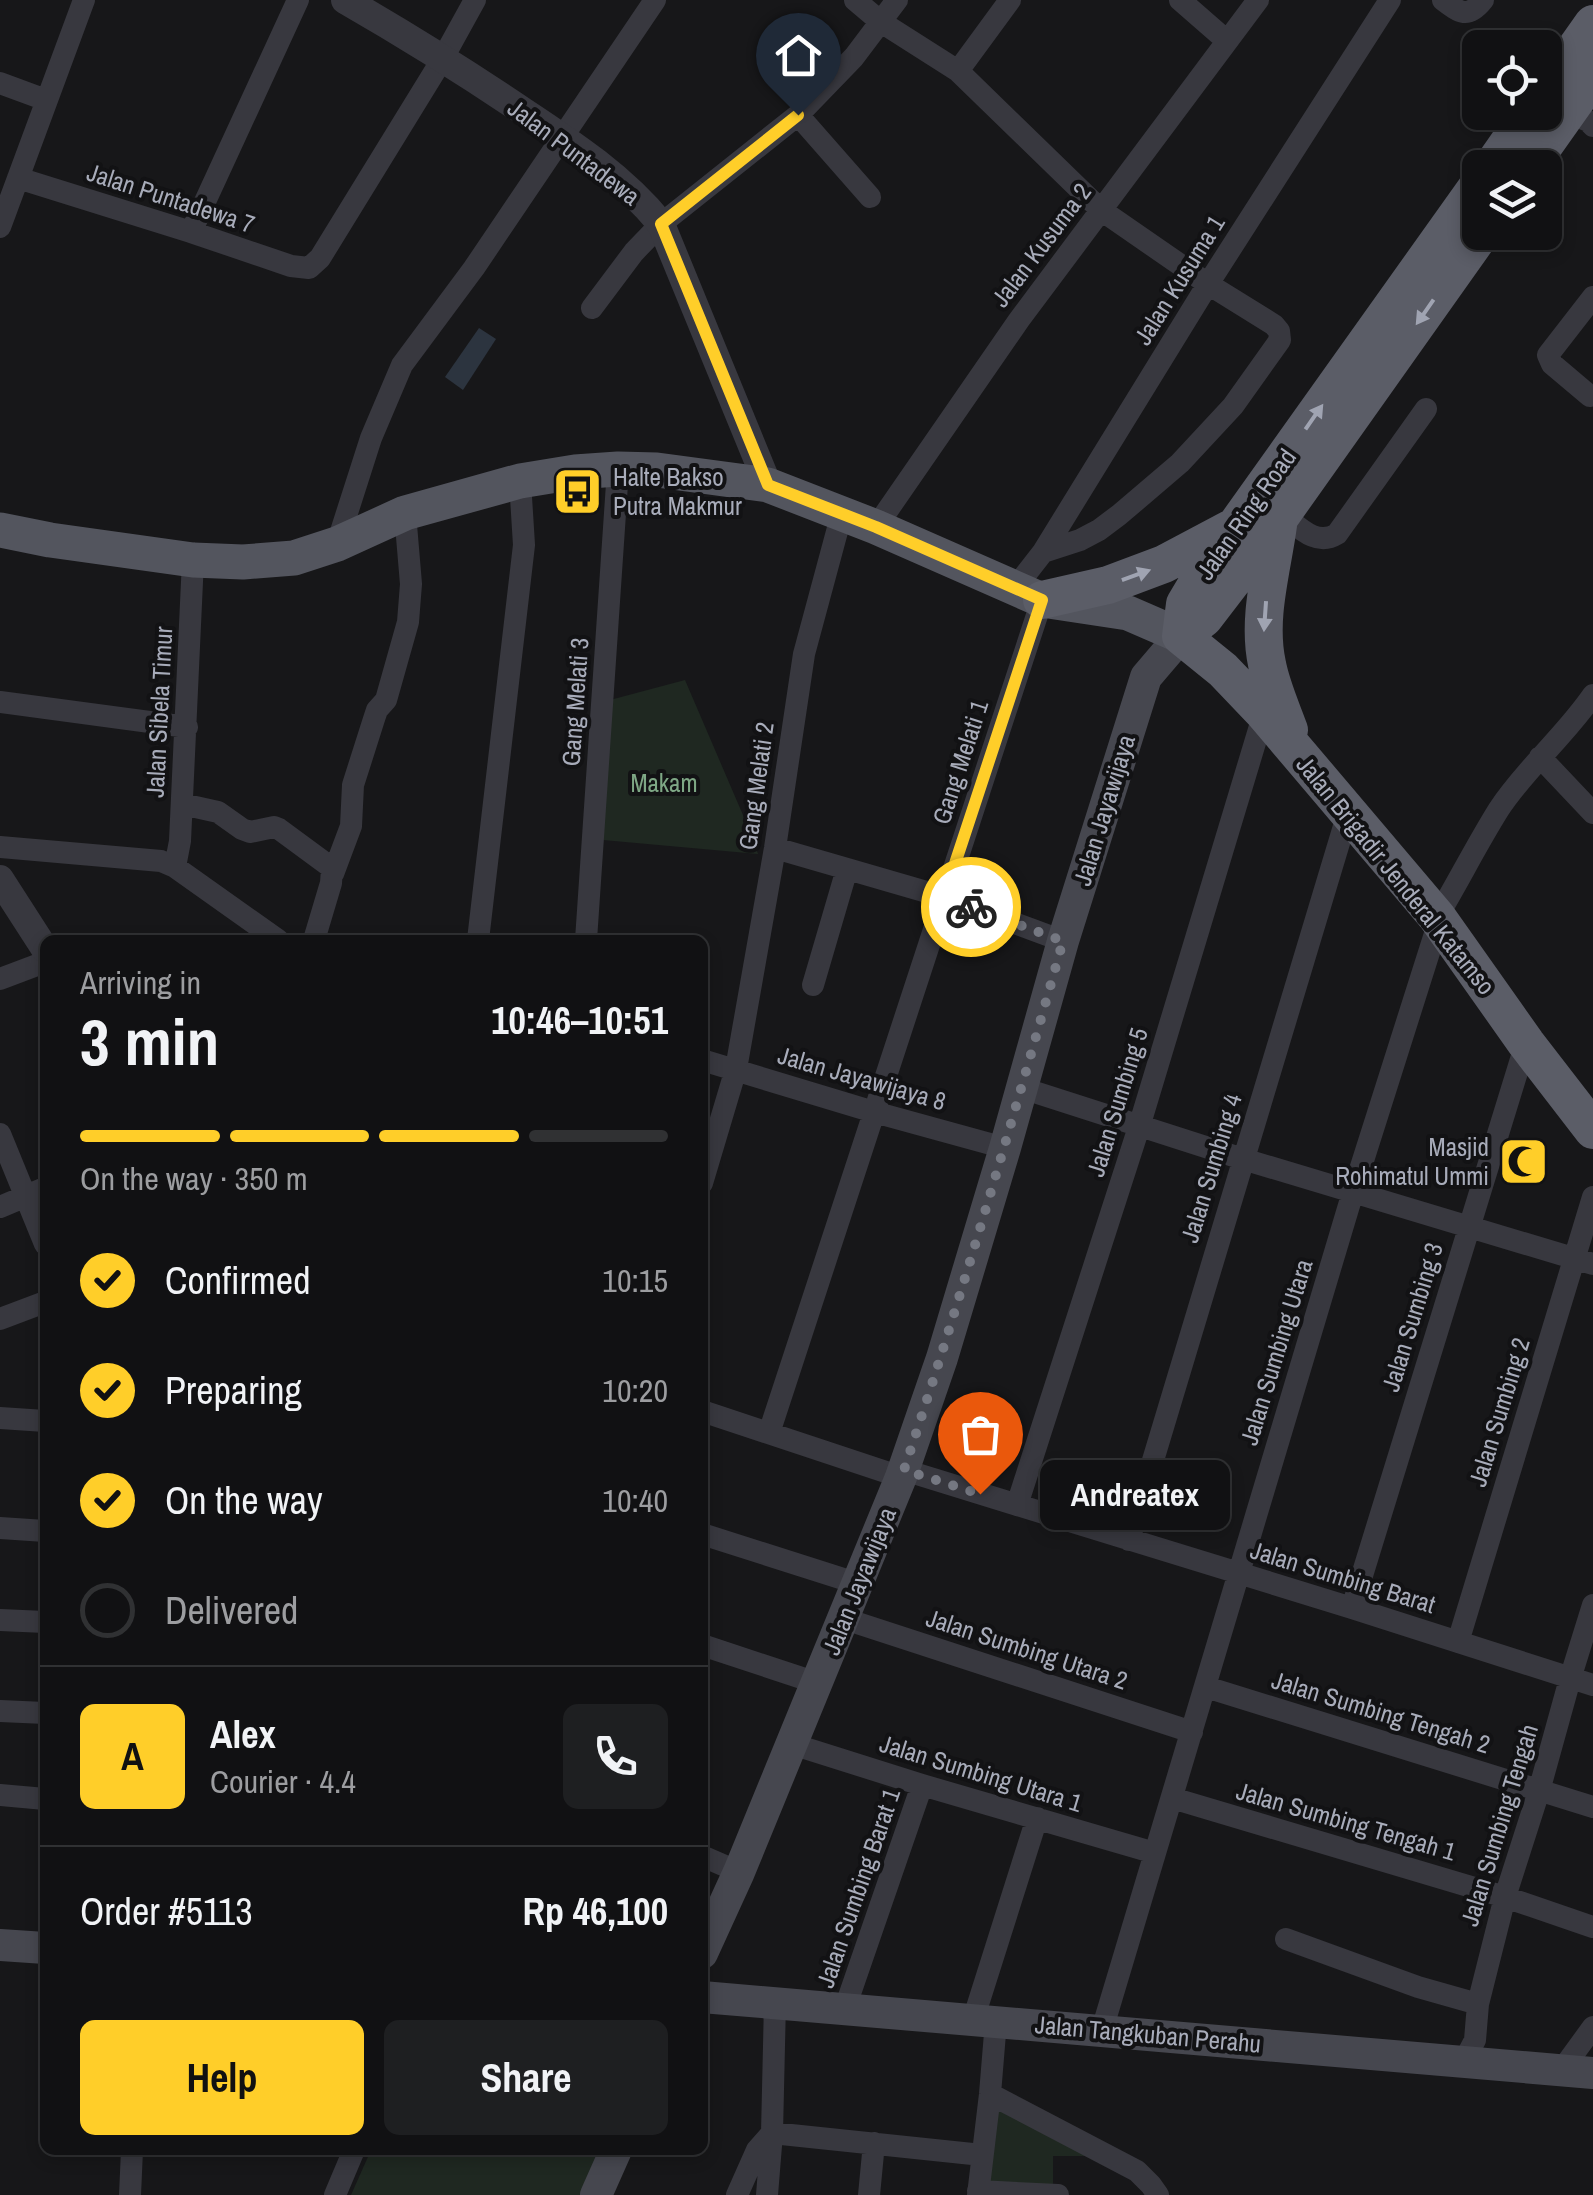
<!DOCTYPE html>
<meta charset="utf-8">
<style>
:root{--surface:#111113;--page:#1e1f21;--text:#f1f3f6;--muted:#9c9da0;--line:#303133;--accent:#ffce29}
body{margin:0;font-family:"Archivo Narrow",sans-serif;background:var(--page);color:var(--text);height:100vh;display:flex;flex-direction:column;font-size:38px;white-space:nowrap}
*{box-sizing:border-box;margin:0}
p{font-size:32px;color:var(--muted)}
.icon{flex:none;width:55px;height:55px;fill:none;stroke:currentColor;stroke-width:2;stroke-linecap:round;stroke-linejoin:round}
.map{position:relative;flex:1;overflow:hidden}
.drawer{position:absolute;left:40px;top:935px;width:668px;height:1220px;display:flex;flex-direction:column;background:var(--surface);border-radius:15px;box-shadow:0 5px 15px #0003,0 0 0 2px var(--line)}
.drawer>*{flex:none}
.tools{position:absolute;left:1462px;top:30px;display:grid;gap:20px}
.tools a{display:grid;place-items:center;width:100px;height:100px;border-radius:15px;background:var(--surface);box-shadow:0 5px 15px #0003,0 0 0 2px var(--line);font-size:50px}
.pin{position:absolute;display:grid;place-items:center;width:85px;height:85px;color:#fff;margin:-102px -42px;border-radius:50% 50% 50% 0;rotate:-45deg;box-shadow:0 0 10px #0007}
.pin .icon{rotate:45deg}
.courier{position:absolute;display:grid;place-items:center;width:100px;height:100px;margin:-50px;border:8px solid #ffce29;border-radius:50%;background:#fff;color:#222;box-shadow:0 2px 12px #0007}
.bubble{position:absolute;height:70px;border-radius:15px;background:var(--surface);box-shadow:0 5px 15px #0003,0 0 0 2px var(--line);font-size:32px;font-weight:700;line-height:70px;text-align:center}
.head em{font-style:normal;font-weight:700}
.head div{display:flex;flex-direction:column-reverse}
.head{display:flex;align-items:center;justify-content:space-between;height:170px;padding:0 40px}
h1{font-size:65px;font-weight:700;line-height:75px}
.bar{display:grid;grid-template-columns:repeat(4,1fr);gap:15px 10px;align-content:center;height:120px;padding:0 40px}
.bar i{height:12px;border-radius:8px;background:var(--line)}
.bar .selected{background:var(--accent)}
.bar p{grid-column:span 4}
.line{display:flex;align-items:center;gap:25px;padding:0 40px;border-top:2px solid var(--line)}
.line div{flex:1}
.round{display:grid;place-items:center;flex:none;width:105px;height:105px;border-radius:15px;background:var(--page)}
ol{padding:0 40px;list-style:none}
li{display:flex;align-items:center;gap:30px;height:110px}
li p{margin-inline-start:auto}
li .icon{padding:10px;border-radius:50%;background:var(--accent);color:#111;stroke-width:4}
li:last-child{color:var(--muted)}
li i{width:55px;height:55px;border:5px solid var(--line);border-radius:50%}
.primary-button{display:flex;gap:20px;margin-top:auto;padding:20px 40px}
.primary-button a{flex:1;height:115px;border-radius:15px;background:var(--accent);color:#111;font-size:40px;font-weight:700;line-height:115px;text-align:center}
.primary-button a+a{background:var(--page);color:var(--text)}
.map>svg:first-child{display:block}
.green{fill:#1f2821}
.water{fill:#2c343f}
.lines{fill:none;stroke-linecap:round;stroke-linejoin:round}
.minor{stroke:#38383f;stroke-width:22}
.tertiary{stroke:#38383f;stroke-width:28}
.secondary{stroke:#46474f;stroke-width:32}
.primary{stroke:#53555e;stroke-width:35}
.trunk{stroke:#5b5d67;stroke-width:38}
.oneway{fill:#a0a4b2}
.done{stroke:#757882;stroke-width:10;stroke-dasharray:0 18}
.route{stroke:#ffce29;stroke-width:12}
.labels{text-anchor:middle;stroke-width:8;stroke-linejoin:round;paint-order:stroke}
.street-label{font-size:25px;fill:#a8acba;stroke:#121214}
.poi-label{font-size:25px;fill:#a8acba;stroke:#121214;text-anchor:start}
.park-label{font-size:25px;fill:#7ea785;stroke:#121214}
</style>
<div class="map">
<svg width="1593" height="2195" viewBox="0 0 1593 2195">
<rect width="100%" height="100%" fill="#171719"/>
<!-- green -->
<path class="green" d="M685,680l67,156 6,18 -155,-14 7,-140z
M995,2102l99,54h-41v31l-67,-2z
M371,2150h236l-19,45h-237z"/>
<!-- water -->
<path class="water" d="M479,328l17,11 -33,51 -18,-13z"/>
<g class="lines">
<!-- minor -->
<path class="minor" d="M855,0l26,22 77,49 143,139 107,74 66,41 5,6 1,9 -47,66 -53,57 -61,52 -20,15 -19,10 -37,12
M1180,0l47,41
M1443,0c17,13 25,19 40,0
M958,71l52,-71
M0,83l46,17
M1567,112l21,9 5,5
M798,115l72,82
M18,178l173,54 100,34 18,2 11,-10 123,-200 32,-58
M0,227l84,-227
M191,232l107,-232
M592,308l42,-56 27,-28 137,-109 56,-58 43,-57
M1590,396l-38,-32 -4,-9 45,-58
M1282,514c17,13 34,33 55,20l89,-125
M876,527l143,-207 239,-320
M337,544l34,-106 31,-73 72,-97 181,-268
M1015,588l28,-36 165,-268 182,-284
M0,702l187,25
M1540,757l53,56
M182,804l36,8 24,17 8,3 24,-5 5,2 53,39 -1,15 -17,57
M0,847l161,14 14,6 103,73
M775,848l169,49 119,44
M175,867l5,-26 13,-281
M333,874l18,-48 2,-41 21,-66 3,-9 9,-10 22,-78 3,-38 -6,-71
M1437,917c21,-35 40,-73 62,-108 27,-41 66,-73 94,-114
M478,940l46,-395 -4,-64
M586,940l32,-471
M0,979l45,-17
M813,985l34,-116
M702,1060l172,52 131,36
M1022,1088l221,71 350,105
M0,1134l45,110
M702,1183l34,-114 39,-221 29,-194 38,-141
M0,1207l45,-19
M0,1319l45,-17
M702,1411l199,66
M0,1418l45,3
M769,1433l273,-833
M904,1470l448,138 241,77
M1017,1505l122,-378 125,-414
M0,1528l45,3
M702,1534l157,50
M1129,1540l219,-727
M1352,1608l174,-565
M845,1619l347,113
M0,1620l45,2
M1458,1642l135,-445
M702,1645l115,38
M1206,1687l387,120
M0,1711l45,2
M792,1744l130,41 233,68
M0,1795l45,4
M1172,1798l333,99 88,30
M702,1856l37,16
M1286,1939l132,48 60,17
M845,2008l77,-223
M973,2020l64,-202
M1102,2030l251,-838 86,-271
M1464,2061l11,-21 3,-36 27,-107 34,-106 31,-112 23,-74
M1561,2071l32,-44
M990,2094l147,77 14,14 7,10
M978,2191l80,4
M130,2195l2,-45
M335,2195l19,-45
M737,2195l20,-45 15,-17 210,22
M767,2195l5,-62 3,-131
M869,2195l5,-52
M978,2195l12,-101 6,-73"/>
<!-- tertiary -->
<path class="tertiary" d="M345,0c61,35 120,72 178,111 50,33 101,67 138,113l107,261
M0,879l45,70"/>
<!-- secondary -->
<path class="secondary" d="M0,1945l45,3
M702,1953l37,-81 162,-395 41,-119 63,-210 58,-207 83,-264 35,-41
M702,1997l891,76
M596,2195l20,-45"/>
<!-- primary -->
<path class="primary" d="M0,530l50,10 143,20 50,2 51,-4 43,-14 68,-31 115,-32 55,-9 43,-3 39,1 111,15 108,42 166,73 86,13 53,23"/>
<!-- trunk -->
<path class="trunk" d="M1545,92l48,-68
M1491,168l39,-56
M1528,168l65,-92
M1278,525c-6,45 -21,93 -11,139 4,22 14,44 22,66
M1042,600l66,-15 56,-21 66,-35
M1182,635l22,-17 59,-77 219,-309
M1181,636l42,34 41,43 173,204 89,126 67,87
M1181,636l4,-32 25,-42 270,-379"/>
</g>
<!-- one-way arrows -->
<defs><path id="oneway-solid" d="M-6-.8H1V-3.2L6.5 0L1 3.2V.8H-6Z" transform="scale(2.5)"/></defs>
<g class="oneway">
<use href="#oneway-solid" transform="translate(1425 312) rotate(125)"/>
<use href="#oneway-solid" transform="translate(1314 417) rotate(-55)"/>
<use href="#oneway-solid" transform="translate(1136 575) rotate(-20)"/>
<use href="#oneway-solid" transform="translate(1265 616) rotate(94)"/>
</g>
<g class="lines">
<!-- done -->
<path class="done" d="M971,907l92,34c-50,178 -101,354 -159,529l76,24"/>
<!-- route -->
<path class="route" d="M798,115l-137,109 107,261 108,42 166,73 -98,297 27,10"/>
</g>
<!-- icons -->
<defs>
<symbol id="bus-square" viewBox="-11 -11 22 22"><rect x="-9" y="-9" width="18" height="18" rx="4" fill="#ffce29" stroke="#121214"/><path d="M-5-6H5V4H4V6H2V4H-2V6H-4V4H-5ZM-3.5-4V0h7V-4ZM-3.5 1.2v1.5H-2V1.2ZM2 1.2v1.5H3.5V1.2Z" fill="#111"/></symbol>
<symbol id="mosque-square" viewBox="-11 -11 22 22"><rect x="-9" y="-9" width="18" height="18" rx="4" fill="#ffce29" stroke="#121214"/><path d="M3.5-4.9A6 6 0 1 0 3.5 4.9A5 5 0 1 1 3.5-4.9Z" fill="#111"/></symbol>
</defs>
<g fill-rule="evenodd">
<use href="#bus-square" x="550" y="464" width="55" height="55"/>
<use href="#mosque-square" x="1496" y="1134" width="55" height="55"/>
</g>
<g class="labels">
<!-- street labels -->
<g class="street-label">
<text transform="translate(574 152) rotate(37)" y="9">Jalan Puntadewa</text>
<text transform="translate(171 198) rotate(18)" y="9">Jalan Puntadewa 7</text>
<text transform="translate(1041 245) rotate(-53)" y="9">Jalan Kusuma 2</text>
<text transform="translate(1179 280) rotate(-58)" y="9">Jalan Kusuma 1</text>
<text transform="translate(1246 514) rotate(-55)" y="9">Jalan Ring Road</text>
<text transform="translate(575 702) rotate(-86)" y="9">Gang Melati 3</text>
<text transform="translate(159 712) rotate(-87)" y="9">Jalan Sibela Timur</text>
<text transform="translate(960 762) rotate(-72)" y="9">Gang Melati 1</text>
<text transform="translate(756 786) rotate(-82)" y="9">Gang Melati 2</text>
<text transform="translate(1104 810) rotate(-73)" y="9">Jalan Jayawijaya</text>
<text transform="translate(1396 875) rotate(51)" y="9">Jalan Brigadir Jenderal Katamso</text>
<text transform="translate(862 1078) rotate(16)" y="9">Jalan Jayawijaya 8</text>
<text transform="translate(1117 1102) rotate(-73)" y="9">Jalan Sumbing 5</text>
<text transform="translate(1211 1168) rotate(-73)" y="9">Jalan Sumbing 4</text>
<text transform="translate(1412 1317) rotate(-73)" y="9">Jalan Sumbing 3</text>
<text transform="translate(1276 1352) rotate(-73)" y="9">Jalan Sumbing Utara</text>
<text transform="translate(1499 1412) rotate(-73)" y="9">Jalan Sumbing 2</text>
<text transform="translate(1343 1577) rotate(17)" y="9">Jalan Sumbing Barat</text>
<text transform="translate(859 1581) rotate(-68)" y="9">Jalan Jayawijaya</text>
<text transform="translate(1027 1649) rotate(18)" y="9">Jalan Sumbing Utara 2</text>
<text transform="translate(1381 1712) rotate(17)" y="9">Jalan Sumbing Tengah 2</text>
<text transform="translate(981 1773) rotate(17)" y="9">Jalan Sumbing Utara 1</text>
<text transform="translate(1346 1821) rotate(16)" y="9">Jalan Sumbing Tengah 1</text>
<text transform="translate(1499 1825) rotate(-73)" y="9">Jalan Sumbing Tengah</text>
<text transform="translate(858 1888) rotate(-71)" y="9">Jalan Sumbing Barat 1</text>
<text transform="translate(1148 2034) rotate(5)" y="9">Jalan Tangkuban Perahu</text>
</g>
<!-- poi labels -->
<g class="poi-label">
<text x="613" y="486">Halte Bakso<tspan x="613" dy="29">Putra Makmur</tspan></text>
<text x="1489" y="1156" text-anchor="end">Masjid<tspan x="1489" dy="29">Rohimatul Ummi</tspan></text>
</g>
<!-- park labels -->
<g class="park-label">
<text x="664" y="792">Makam</text>
</g>
</g>
</svg>
<div class="tools">
<a><svg class="icon" aria-label="locate" viewBox="0 0 24 24"><circle cx="12" cy="12" r="6"/><path d="M12 2v4M12 18v4M2 12h4M18 12h4"/></svg></a>
<a><svg class="icon" aria-label="layers" viewBox="0 0 24 24"><path d="M12 4l9 5-9 5-9-5zM3 14l9 5 9-5"/></svg></a>
</div>
<div class="pin" style="left:980px;top:1494px;background:#ea580c"><svg class="icon" aria-label="bag" viewBox="0 0 24 24"><path d="M5 8h14l-1 12H6zM9 8a3 3 0 0 1 6 0"/></svg></div>
<div class="pin" style="left:798px;top:115px;background:#1f2937"><svg class="icon" aria-label="home" viewBox="0 0 24 24"><path d="M3 11l9-7 9 7M6 9v11h12V9"/></svg></div>
<div class="courier" style="left:971px;top:907px"><svg class="icon" aria-label="bike" viewBox="0 0 24 24"><circle cx="6" cy="16" r="4"/><circle cx="18" cy="16" r="4"/><path d="M6 16l4-8h5l3 8M10 8l3 8H6M13 5h3"/></svg></div>
<div class="bubble" style="left:1040px;top:1460px;width:190px">Andreatex</div>
<section class="drawer">
<div class="head"><div><h1>3 min</h1><p>Arriving in</p></div><em>10:46–10:51</em></div>
<div class="bar"><i class="selected"></i><i class="selected"></i><i class="selected"></i><i></i><p>On the way · 350 m</p></div>
<ol>
<li><svg class="icon" aria-label="check" viewBox="0 0 24 24"><path d="M5 12l5 5 9-10"/></svg>Confirmed<p>10:15</p></li>
<li><svg class="icon" aria-label="check" viewBox="0 0 24 24"><path d="M5 12l5 5 9-10"/></svg>Preparing<p>10:20</p></li>
<li><svg class="icon" aria-label="check" viewBox="0 0 24 24"><path d="M5 12l5 5 9-10"/></svg>On the way<p>10:40</p></li>
<li><i></i>Delivered</li>
</ol>
<div class="line" style="height:180px"><b class="round" style="background:var(--accent);color:#111">A</b><div><b>Alex</b><p>Courier · 4.4</p></div><a class="round"><svg class="icon" aria-label="phone" viewBox="0 0 24 24"><path d="M5 4h4l2 5-3 2q2 4 5 5l2-3 5 2v4C11 20 4 13 5 4z"/></svg></a></div>
<div class="line" style="height:130px"><div>Order #5113</div><b>Rp 46,100</b></div>
<div class="primary-button"><a>Help</a><a>Share</a></div>
</section>
</div>
